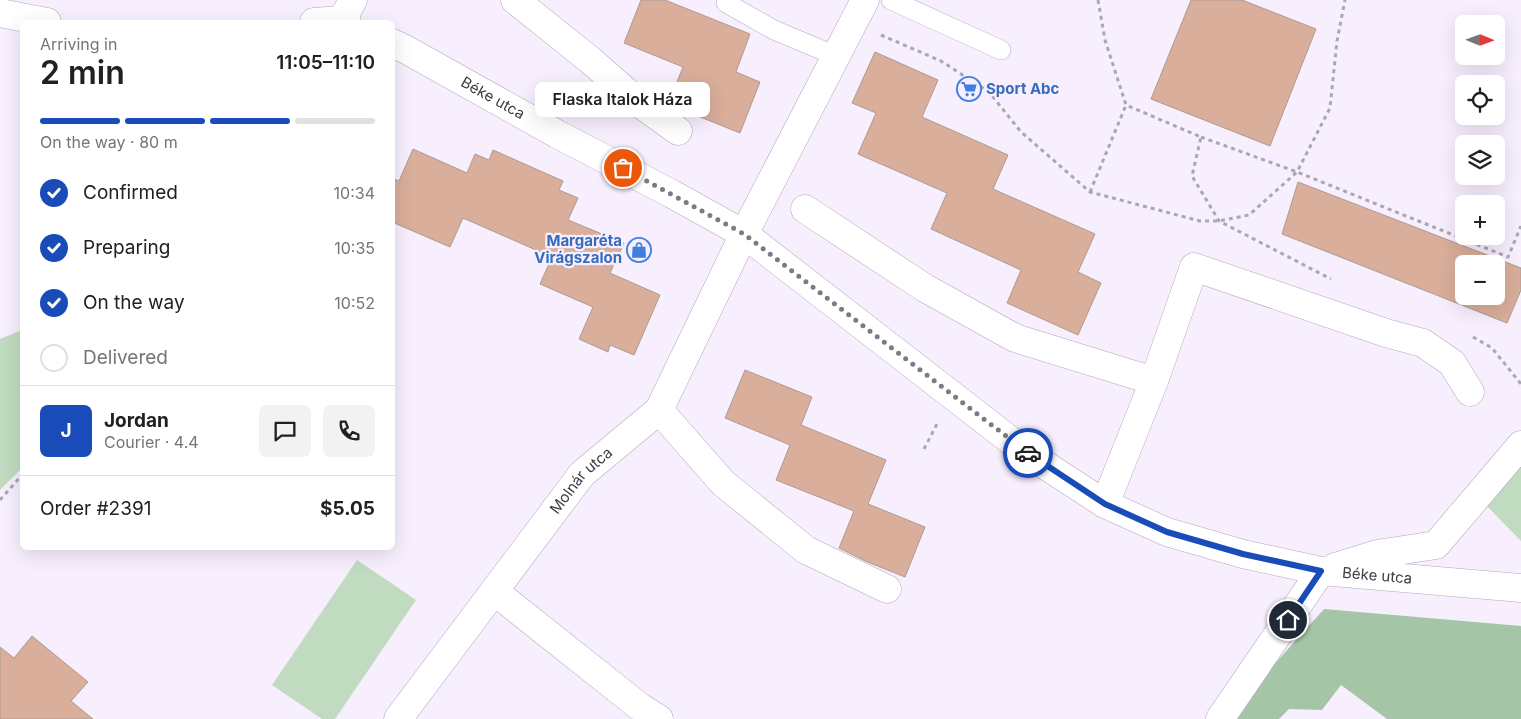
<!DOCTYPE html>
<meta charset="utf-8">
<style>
:root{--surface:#fff;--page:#f2f2f2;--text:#202124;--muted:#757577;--line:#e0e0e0;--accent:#194cb8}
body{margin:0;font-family:Inter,sans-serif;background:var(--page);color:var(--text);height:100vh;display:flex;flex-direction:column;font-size:19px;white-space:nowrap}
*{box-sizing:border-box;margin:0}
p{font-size:16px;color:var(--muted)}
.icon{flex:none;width:28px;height:28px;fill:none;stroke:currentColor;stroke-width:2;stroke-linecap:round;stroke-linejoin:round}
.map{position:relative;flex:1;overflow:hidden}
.panel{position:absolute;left:20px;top:20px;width:375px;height:530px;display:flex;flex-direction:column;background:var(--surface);border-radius:8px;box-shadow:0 5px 20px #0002}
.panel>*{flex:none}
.needle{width:32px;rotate:91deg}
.buttons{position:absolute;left:1455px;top:15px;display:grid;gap:10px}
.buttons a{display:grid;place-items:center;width:50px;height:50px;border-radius:8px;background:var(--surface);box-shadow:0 5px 20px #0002;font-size:25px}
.pin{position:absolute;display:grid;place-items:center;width:42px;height:42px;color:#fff;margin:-21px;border:2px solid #fff;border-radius:50%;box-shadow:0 1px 5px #0007}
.courier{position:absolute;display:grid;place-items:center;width:50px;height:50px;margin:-25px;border:4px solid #194cb8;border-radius:50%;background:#fff;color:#222;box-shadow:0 1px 6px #0007}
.bubble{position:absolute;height:35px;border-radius:8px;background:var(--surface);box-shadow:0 5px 20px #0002;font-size:16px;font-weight:600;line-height:35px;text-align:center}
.head em{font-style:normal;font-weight:600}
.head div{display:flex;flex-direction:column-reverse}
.head{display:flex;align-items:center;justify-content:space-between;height:85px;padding:0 20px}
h1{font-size:32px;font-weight:600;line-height:38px}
.bar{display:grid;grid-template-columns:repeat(4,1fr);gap:8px 5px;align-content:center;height:60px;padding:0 20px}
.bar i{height:6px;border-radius:4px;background:var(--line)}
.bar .on{background:var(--accent)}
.bar p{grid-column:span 4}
.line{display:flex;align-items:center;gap:12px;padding:0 20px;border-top:1px solid var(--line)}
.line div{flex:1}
.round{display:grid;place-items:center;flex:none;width:52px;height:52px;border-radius:8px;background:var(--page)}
ol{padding:0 20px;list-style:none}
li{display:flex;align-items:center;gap:15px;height:55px}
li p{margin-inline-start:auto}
li .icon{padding:5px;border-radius:50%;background:var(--accent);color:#fff;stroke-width:4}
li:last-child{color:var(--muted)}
li i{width:28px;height:28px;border:2px solid var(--line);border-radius:50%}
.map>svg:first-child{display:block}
.green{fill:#c0dbc0}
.forest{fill:#a5c6a6}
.building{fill:#d9ae9a;stroke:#af9a91;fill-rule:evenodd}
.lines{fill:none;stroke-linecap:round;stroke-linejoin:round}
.service-casing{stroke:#b3a8ba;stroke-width:20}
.minor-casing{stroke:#b3a8ba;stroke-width:29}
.path{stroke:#aca5b2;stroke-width:3;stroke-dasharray:4 4;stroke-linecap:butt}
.service{stroke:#fff;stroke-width:19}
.minor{stroke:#fff;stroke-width:28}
.done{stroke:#7f7983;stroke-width:5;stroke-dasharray:0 9}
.route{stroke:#194cb8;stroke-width:6}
.labels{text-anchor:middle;stroke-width:4.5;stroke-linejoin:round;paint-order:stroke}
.shop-label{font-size:15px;font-weight:bold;fill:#366cbe;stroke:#f7eefe;text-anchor:start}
.street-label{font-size:15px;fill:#3e3a41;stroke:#f7eefe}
</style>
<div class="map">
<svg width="1521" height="719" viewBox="0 0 1521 719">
<rect width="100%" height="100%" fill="#f7eefe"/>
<!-- green -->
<path class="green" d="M22,330v138l-22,22v-151z
M1521,445v96l-43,-44z
M357,560l59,40 -81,119h-13l-50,-34z"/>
<!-- forest -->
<path class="forest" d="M1324,609l197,17v93h-134l-46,-34 -19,25 -33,-1 -10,10h-54z"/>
<!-- building -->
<path class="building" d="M641,0h24l85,34 -14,38 24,10 -20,51 -72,-29 15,-37 -59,-24z
M1191,0h51l74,29 -46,117 -119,-47z
M875,52l63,28 -16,37 86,38 -15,34 102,45 -17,38 23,11 -23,52 -71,-32 14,-33 -90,-41 16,-36 -89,-39 18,-41 -24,-10z
M413,149l54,24 8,-19 14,6 4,-10 70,31 -4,9 19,8 -10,22 56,23 -14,30 50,22 -26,60 -24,-10 -2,7 -29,-13 14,-32 -53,-23 12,-27 -89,-39 -13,29 -58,-25v-44l7,3z
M1298,182l223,86v22l-14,33 -225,-89zM1464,264h32v32h-32z
M745,370l67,27 -11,28 85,35 -18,44 57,23 -20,50 -40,-16 -26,-13 15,-37 -78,-31 14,-35 -65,-27z
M32,636l56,46 -17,19 22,18h-93v-72l14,11z"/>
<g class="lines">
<defs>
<path id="service" d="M891,0l110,50
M726,3l48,27 62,26"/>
<g id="minor">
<path d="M515,0l75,60 49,43 39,28"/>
<path d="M0,13l47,9"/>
<path d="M342,20l11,-20"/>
<path d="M314,22l28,-2 5,2"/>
<path id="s1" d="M392,43l13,6 152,85 115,60 72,40 284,220 77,50 62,28 76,22 78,17 200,17"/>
<path d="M805,209l120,79 90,50 139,43 -49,123"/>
<path d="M1154,381l40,-114 192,66 37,10 29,20 18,29"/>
<path d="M659,410l64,73 83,67 81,39"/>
<path d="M1335,567l42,-13 59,-9 85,-100"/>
<path d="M494,591l146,116 19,12"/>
<path id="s2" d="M398,719l184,-245 77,-64 85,-176 121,-234"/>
<path d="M1220,719l101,-148"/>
</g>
</defs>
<!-- service casing -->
<use href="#service" class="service-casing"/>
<!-- minor casing -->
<use href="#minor" class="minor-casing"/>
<!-- path -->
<path class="path" d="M1098,0l7,40 21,65 75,32 -9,39 27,45 112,58
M881,35l60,26 48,31 32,40 69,60 110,29h19l30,-6 48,-43 33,-64 7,-67 8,-41
M1201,137l96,35 211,85 13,-31
M1090,192l36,-87
M1473,337l19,11 29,36
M924,449l14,-27
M0,500l22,-25"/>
<!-- service -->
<use href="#service" class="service"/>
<!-- minor -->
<use href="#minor" class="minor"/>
</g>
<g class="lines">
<!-- done -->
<path class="done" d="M623,168l121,66 284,219"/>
<!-- route -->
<path class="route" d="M1028,453l77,51 62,28 76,22 78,17 -33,49"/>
</g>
<!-- icons -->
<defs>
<symbol id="supermarket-ring" viewBox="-11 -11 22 22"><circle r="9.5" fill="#f7eefe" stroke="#3f7fe0" stroke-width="1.5"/><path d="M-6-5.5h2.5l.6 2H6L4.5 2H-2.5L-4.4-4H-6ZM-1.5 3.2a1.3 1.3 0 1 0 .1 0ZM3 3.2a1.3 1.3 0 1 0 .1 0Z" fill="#3f7fe0"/></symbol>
<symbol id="shop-ring" viewBox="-11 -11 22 22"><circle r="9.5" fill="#f7eefe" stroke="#3f7fe0" stroke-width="1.5"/><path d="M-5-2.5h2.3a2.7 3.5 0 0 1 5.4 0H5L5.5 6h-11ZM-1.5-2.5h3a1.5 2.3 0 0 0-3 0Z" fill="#3f7fe0"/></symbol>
</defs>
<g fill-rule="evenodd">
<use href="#supermarket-ring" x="955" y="75" width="28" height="28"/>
<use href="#shop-ring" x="625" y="236" width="28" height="28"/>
</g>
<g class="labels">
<!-- shop labels -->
<g class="shop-label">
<text x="986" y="94">Sport Abc</text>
<text x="622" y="246" text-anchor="end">Margaréta<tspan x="622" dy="17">Virágszalon</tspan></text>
</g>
<!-- street labels -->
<g class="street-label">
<text dy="5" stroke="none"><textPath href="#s1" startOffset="115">Béke utca</textPath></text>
<text dy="5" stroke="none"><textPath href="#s2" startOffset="301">Molnár utca</textPath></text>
<text dy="5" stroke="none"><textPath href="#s1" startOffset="1135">Béke utca</textPath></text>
</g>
</g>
</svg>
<div class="buttons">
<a><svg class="needle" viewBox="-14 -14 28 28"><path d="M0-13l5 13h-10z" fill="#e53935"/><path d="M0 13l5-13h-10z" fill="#757577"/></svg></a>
<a><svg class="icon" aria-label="locate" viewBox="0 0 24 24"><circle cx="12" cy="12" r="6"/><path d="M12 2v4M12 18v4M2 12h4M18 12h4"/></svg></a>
<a><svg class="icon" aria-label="layers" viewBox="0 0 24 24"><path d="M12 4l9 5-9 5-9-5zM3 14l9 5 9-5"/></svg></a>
<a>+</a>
<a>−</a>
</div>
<div class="pin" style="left:623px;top:168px;background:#ea580c"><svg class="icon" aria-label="bag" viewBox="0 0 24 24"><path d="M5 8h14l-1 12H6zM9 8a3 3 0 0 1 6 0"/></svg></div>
<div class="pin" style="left:1288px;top:620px;background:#1f2937"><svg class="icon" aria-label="home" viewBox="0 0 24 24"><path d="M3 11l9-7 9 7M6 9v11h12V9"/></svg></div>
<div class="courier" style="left:1028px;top:453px"><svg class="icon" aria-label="car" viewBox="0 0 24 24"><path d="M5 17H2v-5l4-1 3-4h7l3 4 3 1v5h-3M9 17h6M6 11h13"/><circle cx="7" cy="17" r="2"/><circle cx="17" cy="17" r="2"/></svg></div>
<div class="bubble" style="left:535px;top:82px;width:175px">Flaska Italok Háza</div>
<section class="panel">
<div class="head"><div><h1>2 min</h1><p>Arriving in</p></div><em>11:05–11:10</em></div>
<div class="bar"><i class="on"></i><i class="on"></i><i class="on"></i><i></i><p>On the way · 80 m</p></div>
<ol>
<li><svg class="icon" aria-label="check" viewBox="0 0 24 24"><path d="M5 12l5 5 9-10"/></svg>Confirmed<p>10:34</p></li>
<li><svg class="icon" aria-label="check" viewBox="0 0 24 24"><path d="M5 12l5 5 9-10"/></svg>Preparing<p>10:35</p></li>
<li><svg class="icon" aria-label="check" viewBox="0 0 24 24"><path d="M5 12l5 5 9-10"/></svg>On the way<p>10:52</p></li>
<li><i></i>Delivered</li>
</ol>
<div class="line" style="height:90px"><b class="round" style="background:var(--accent);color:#fff">J</b><div><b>Jordan</b><p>Courier · 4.4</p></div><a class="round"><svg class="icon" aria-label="chat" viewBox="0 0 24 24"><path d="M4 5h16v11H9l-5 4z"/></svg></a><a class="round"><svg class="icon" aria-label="phone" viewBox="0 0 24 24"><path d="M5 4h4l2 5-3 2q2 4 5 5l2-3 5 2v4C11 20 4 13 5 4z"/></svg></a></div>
<div class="line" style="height:65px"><div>Order #2391</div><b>$5.05</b></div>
</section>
</div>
